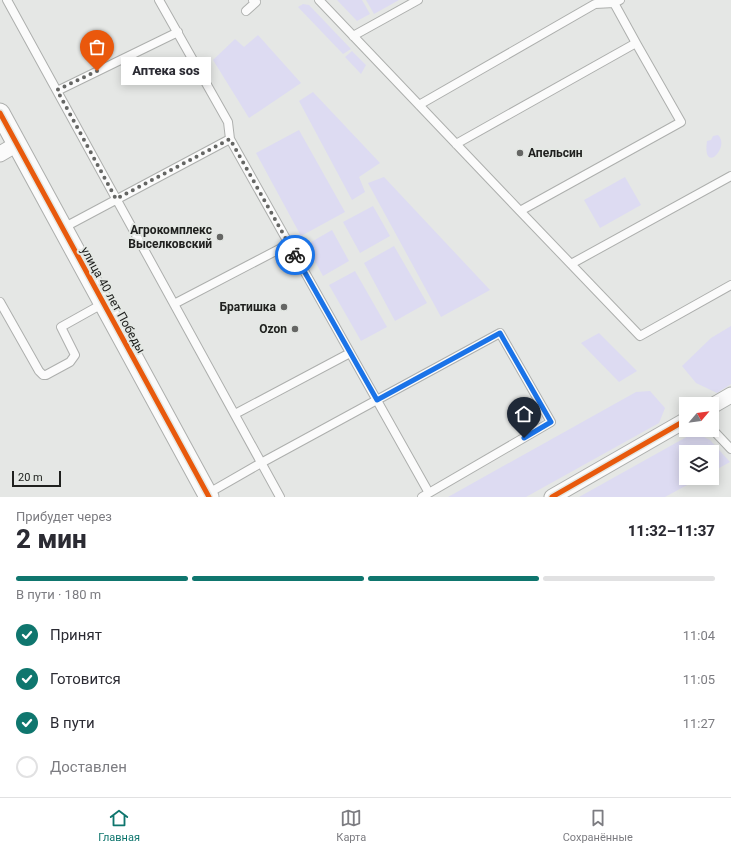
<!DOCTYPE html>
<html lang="ru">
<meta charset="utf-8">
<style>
:root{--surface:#fff;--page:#f7f7f7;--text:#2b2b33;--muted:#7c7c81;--line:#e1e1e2;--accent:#0f766e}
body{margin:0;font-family:Roboto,sans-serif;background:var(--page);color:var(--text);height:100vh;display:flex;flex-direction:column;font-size:15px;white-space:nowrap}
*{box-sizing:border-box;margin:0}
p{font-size:13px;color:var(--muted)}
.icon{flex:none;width:22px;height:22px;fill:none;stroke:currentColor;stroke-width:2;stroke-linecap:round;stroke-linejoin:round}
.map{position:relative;height:497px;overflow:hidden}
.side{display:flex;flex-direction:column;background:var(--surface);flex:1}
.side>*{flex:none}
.needle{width:26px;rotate:61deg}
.controls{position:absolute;left:679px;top:397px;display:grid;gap:8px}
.controls a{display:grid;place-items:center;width:40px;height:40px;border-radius:0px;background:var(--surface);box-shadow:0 2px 10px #0003;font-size:20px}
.scale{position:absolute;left:12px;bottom:10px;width:49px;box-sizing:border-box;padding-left:4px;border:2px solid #20211f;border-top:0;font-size:11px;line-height:14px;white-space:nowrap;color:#20211f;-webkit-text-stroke:3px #e4e8e4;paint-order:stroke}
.pin{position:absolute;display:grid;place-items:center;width:34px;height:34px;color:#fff;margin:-41px -17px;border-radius:50% 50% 50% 0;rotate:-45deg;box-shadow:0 0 4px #0007}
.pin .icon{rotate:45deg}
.courier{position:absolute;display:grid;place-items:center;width:40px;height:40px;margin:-20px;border:3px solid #1a73e8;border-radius:50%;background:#fff;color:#222;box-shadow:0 1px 5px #0007}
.bubble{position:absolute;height:28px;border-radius:0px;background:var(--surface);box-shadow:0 2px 10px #0003;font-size:13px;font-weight:800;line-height:28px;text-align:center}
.headline em{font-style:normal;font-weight:800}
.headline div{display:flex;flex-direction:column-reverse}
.headline{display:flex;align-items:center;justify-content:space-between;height:68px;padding:0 16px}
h1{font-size:26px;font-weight:800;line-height:30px}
.bar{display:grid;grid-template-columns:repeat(4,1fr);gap:6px 4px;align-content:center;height:48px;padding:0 16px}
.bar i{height:5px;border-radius:3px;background:var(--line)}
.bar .on{background:var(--accent)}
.bar p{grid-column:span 4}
ol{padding:0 16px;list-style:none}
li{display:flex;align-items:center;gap:12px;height:44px}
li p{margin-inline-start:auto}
li .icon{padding:4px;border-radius:50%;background:var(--accent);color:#fff;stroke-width:4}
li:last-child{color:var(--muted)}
li i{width:22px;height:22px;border:2px solid var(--line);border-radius:50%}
.menu{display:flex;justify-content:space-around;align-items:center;height:56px;border-top:1px solid var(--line);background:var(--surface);font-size:11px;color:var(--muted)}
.menu a{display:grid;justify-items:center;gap:2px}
.menu .on{color:var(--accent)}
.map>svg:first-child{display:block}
.green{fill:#dddbf2}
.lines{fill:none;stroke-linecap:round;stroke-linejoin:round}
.service-casing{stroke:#adafad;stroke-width:10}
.minor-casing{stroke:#adafad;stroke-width:17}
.tertiary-casing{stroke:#adafad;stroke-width:21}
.service{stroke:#fbfbfb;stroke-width:8}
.minor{stroke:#fbfbfb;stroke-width:15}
.tertiary{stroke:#fbfbfb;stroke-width:19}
.cycleway-casing{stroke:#e4e8e4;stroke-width:8}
.cycleway{stroke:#e8590c;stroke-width:5}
.done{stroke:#656664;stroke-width:4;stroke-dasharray:0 7.2}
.route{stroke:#1a73e8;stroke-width:5}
.poi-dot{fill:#656664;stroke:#e4e8e4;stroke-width:1.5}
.labels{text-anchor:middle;stroke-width:4;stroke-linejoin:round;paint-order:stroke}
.poi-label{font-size:12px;font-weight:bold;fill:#20211f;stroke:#e4e8e4;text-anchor:end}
.street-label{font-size:12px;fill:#20211f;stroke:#e4e8e4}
</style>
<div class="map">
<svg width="731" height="497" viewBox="0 0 731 497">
<rect width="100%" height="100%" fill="#e5e7e5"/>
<!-- green -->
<path class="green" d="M337,0h25l8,14 -13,7z
M366,0h33l-25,14z
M303,4l6,1 42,44 -8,5 -45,-47z
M258,35l43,48 -52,35 -36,-58 22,-21 9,8z
M352,51l14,14 -5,9 -16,-17z
M313,92l67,71 -21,14 6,15 -13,8 -53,-99z
M299,130l46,82 -44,24 -45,-83z
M718,135c13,12 -16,41 -11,6l4,-1 2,-4z
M384,177l106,113 -49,27 -73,-134z
M625,177l16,28 -41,23 -16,-28z
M373,206l17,30 -30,17 -17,-31z
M332,230l17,31 -26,15 -17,-31z
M394,246l33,57 -32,18 -31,-58z
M355,271l32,56 -26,14 -32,-56z
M731,326v58l-14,9 -21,-10 -14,-17 29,-28z
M599,333l38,38 -18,11 -38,-39z
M650,391l15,17 -6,15 -133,74h-78l188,-105z
M690,435l14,2 6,3 20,22 -18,10v-20h-26v26h14l-35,19h-86z"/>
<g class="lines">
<defs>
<path id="service" d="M7,0l273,497
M159,0l69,122 2,17 199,354
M319,0c67,71 134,141 201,211l161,-89 -45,-79 -180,101
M620,0l-6,3 22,40
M246,11l10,-9 -3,-2
M353,36l65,-36
M57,91l121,-59
M419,105l176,-101 19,-1 -2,-3
M520,211l120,125 91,-51
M63,228l167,-89
M571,264l160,-88
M0,302l39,69 4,4h3l24,-13 5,-7 -14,-28 43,-24
M174,304l115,-60
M235,414l115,-61
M712,429l19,20
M207,494l54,-31 239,-130 51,89 -129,75"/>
<path id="minor" d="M0,154l17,-10
M712,406l19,-11
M552,497l134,-77"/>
<path id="tertiary" d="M0,113l209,384"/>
</defs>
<!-- service casing -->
<use href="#service" class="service-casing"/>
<!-- minor casing -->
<use href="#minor" class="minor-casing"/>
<!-- tertiary casing -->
<use href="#tertiary" class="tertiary-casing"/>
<!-- service -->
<use href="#service" class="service"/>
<!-- minor -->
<use href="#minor" class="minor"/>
<!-- tertiary -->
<use href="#tertiary" class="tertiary"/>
<defs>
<path id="cycleway" d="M0,113l209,384
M552,497l134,-77"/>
</defs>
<!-- cycleway casing -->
<use href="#cycleway" class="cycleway-casing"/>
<!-- cycleway -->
<use href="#cycleway" class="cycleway"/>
</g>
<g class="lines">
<!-- done -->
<path class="done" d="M97,71l-40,19 59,109 114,-60 65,116"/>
<!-- route -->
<path class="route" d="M295,255l82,145 123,-67 51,89 -27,16"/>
</g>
<!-- markers -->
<g class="poi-dot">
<circle cx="520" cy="153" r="4"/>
<circle cx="220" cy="237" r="4"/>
<circle cx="284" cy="307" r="4"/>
<circle cx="295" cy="329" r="4"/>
</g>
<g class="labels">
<!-- poi labels -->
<g class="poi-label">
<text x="528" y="157" text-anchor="start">Апельсин</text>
<text x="212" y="234">Агрокомплекс<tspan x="212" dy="14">Выселковский</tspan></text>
<text x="276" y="311">Братишка</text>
<text x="287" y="333">Ozon</text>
</g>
<!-- street labels -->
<g class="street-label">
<text transform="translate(113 300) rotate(61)" y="4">улица 40 лет Победы</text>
</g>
</g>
</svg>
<div class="controls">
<a><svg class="needle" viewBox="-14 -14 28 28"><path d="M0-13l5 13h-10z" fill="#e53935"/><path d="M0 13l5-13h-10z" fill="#7c7c81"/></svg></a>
<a><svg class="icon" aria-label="layers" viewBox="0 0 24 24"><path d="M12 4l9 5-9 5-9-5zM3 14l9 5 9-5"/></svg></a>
</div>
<div class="scale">20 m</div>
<div class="pin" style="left:97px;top:71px;background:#ea580c"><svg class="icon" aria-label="bag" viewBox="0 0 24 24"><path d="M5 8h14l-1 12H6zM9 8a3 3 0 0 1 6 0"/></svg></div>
<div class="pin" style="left:524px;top:438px;background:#1f2937"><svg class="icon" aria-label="home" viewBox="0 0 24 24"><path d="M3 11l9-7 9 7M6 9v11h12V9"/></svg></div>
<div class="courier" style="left:295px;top:255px"><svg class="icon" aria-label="bike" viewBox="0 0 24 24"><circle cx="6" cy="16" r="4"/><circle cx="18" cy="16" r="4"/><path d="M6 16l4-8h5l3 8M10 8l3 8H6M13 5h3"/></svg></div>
<div class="bubble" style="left:121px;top:57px;width:90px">Аптека sos</div>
</div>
<section class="side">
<div class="headline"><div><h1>2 мин</h1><p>Прибудет через</p></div><em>11:32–11:37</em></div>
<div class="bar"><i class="on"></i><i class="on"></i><i class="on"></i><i></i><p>В пути · 180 m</p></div>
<ol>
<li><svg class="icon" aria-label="check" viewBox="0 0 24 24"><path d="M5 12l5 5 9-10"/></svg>Принят<p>11:04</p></li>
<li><svg class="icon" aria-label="check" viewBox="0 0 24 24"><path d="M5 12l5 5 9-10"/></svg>Готовится<p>11:05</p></li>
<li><svg class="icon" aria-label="check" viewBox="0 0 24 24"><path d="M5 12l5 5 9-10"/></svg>В пути<p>11:27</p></li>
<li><i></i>Доставлен</li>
</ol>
</section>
<nav class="menu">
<a class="on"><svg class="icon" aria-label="home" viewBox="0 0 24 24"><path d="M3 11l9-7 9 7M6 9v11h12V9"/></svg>Главная</a>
<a><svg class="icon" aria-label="map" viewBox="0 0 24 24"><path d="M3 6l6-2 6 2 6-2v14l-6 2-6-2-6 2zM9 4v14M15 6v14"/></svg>Карта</a>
<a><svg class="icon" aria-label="saved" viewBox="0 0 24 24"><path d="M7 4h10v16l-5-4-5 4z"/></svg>Сохранённые</a>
</nav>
